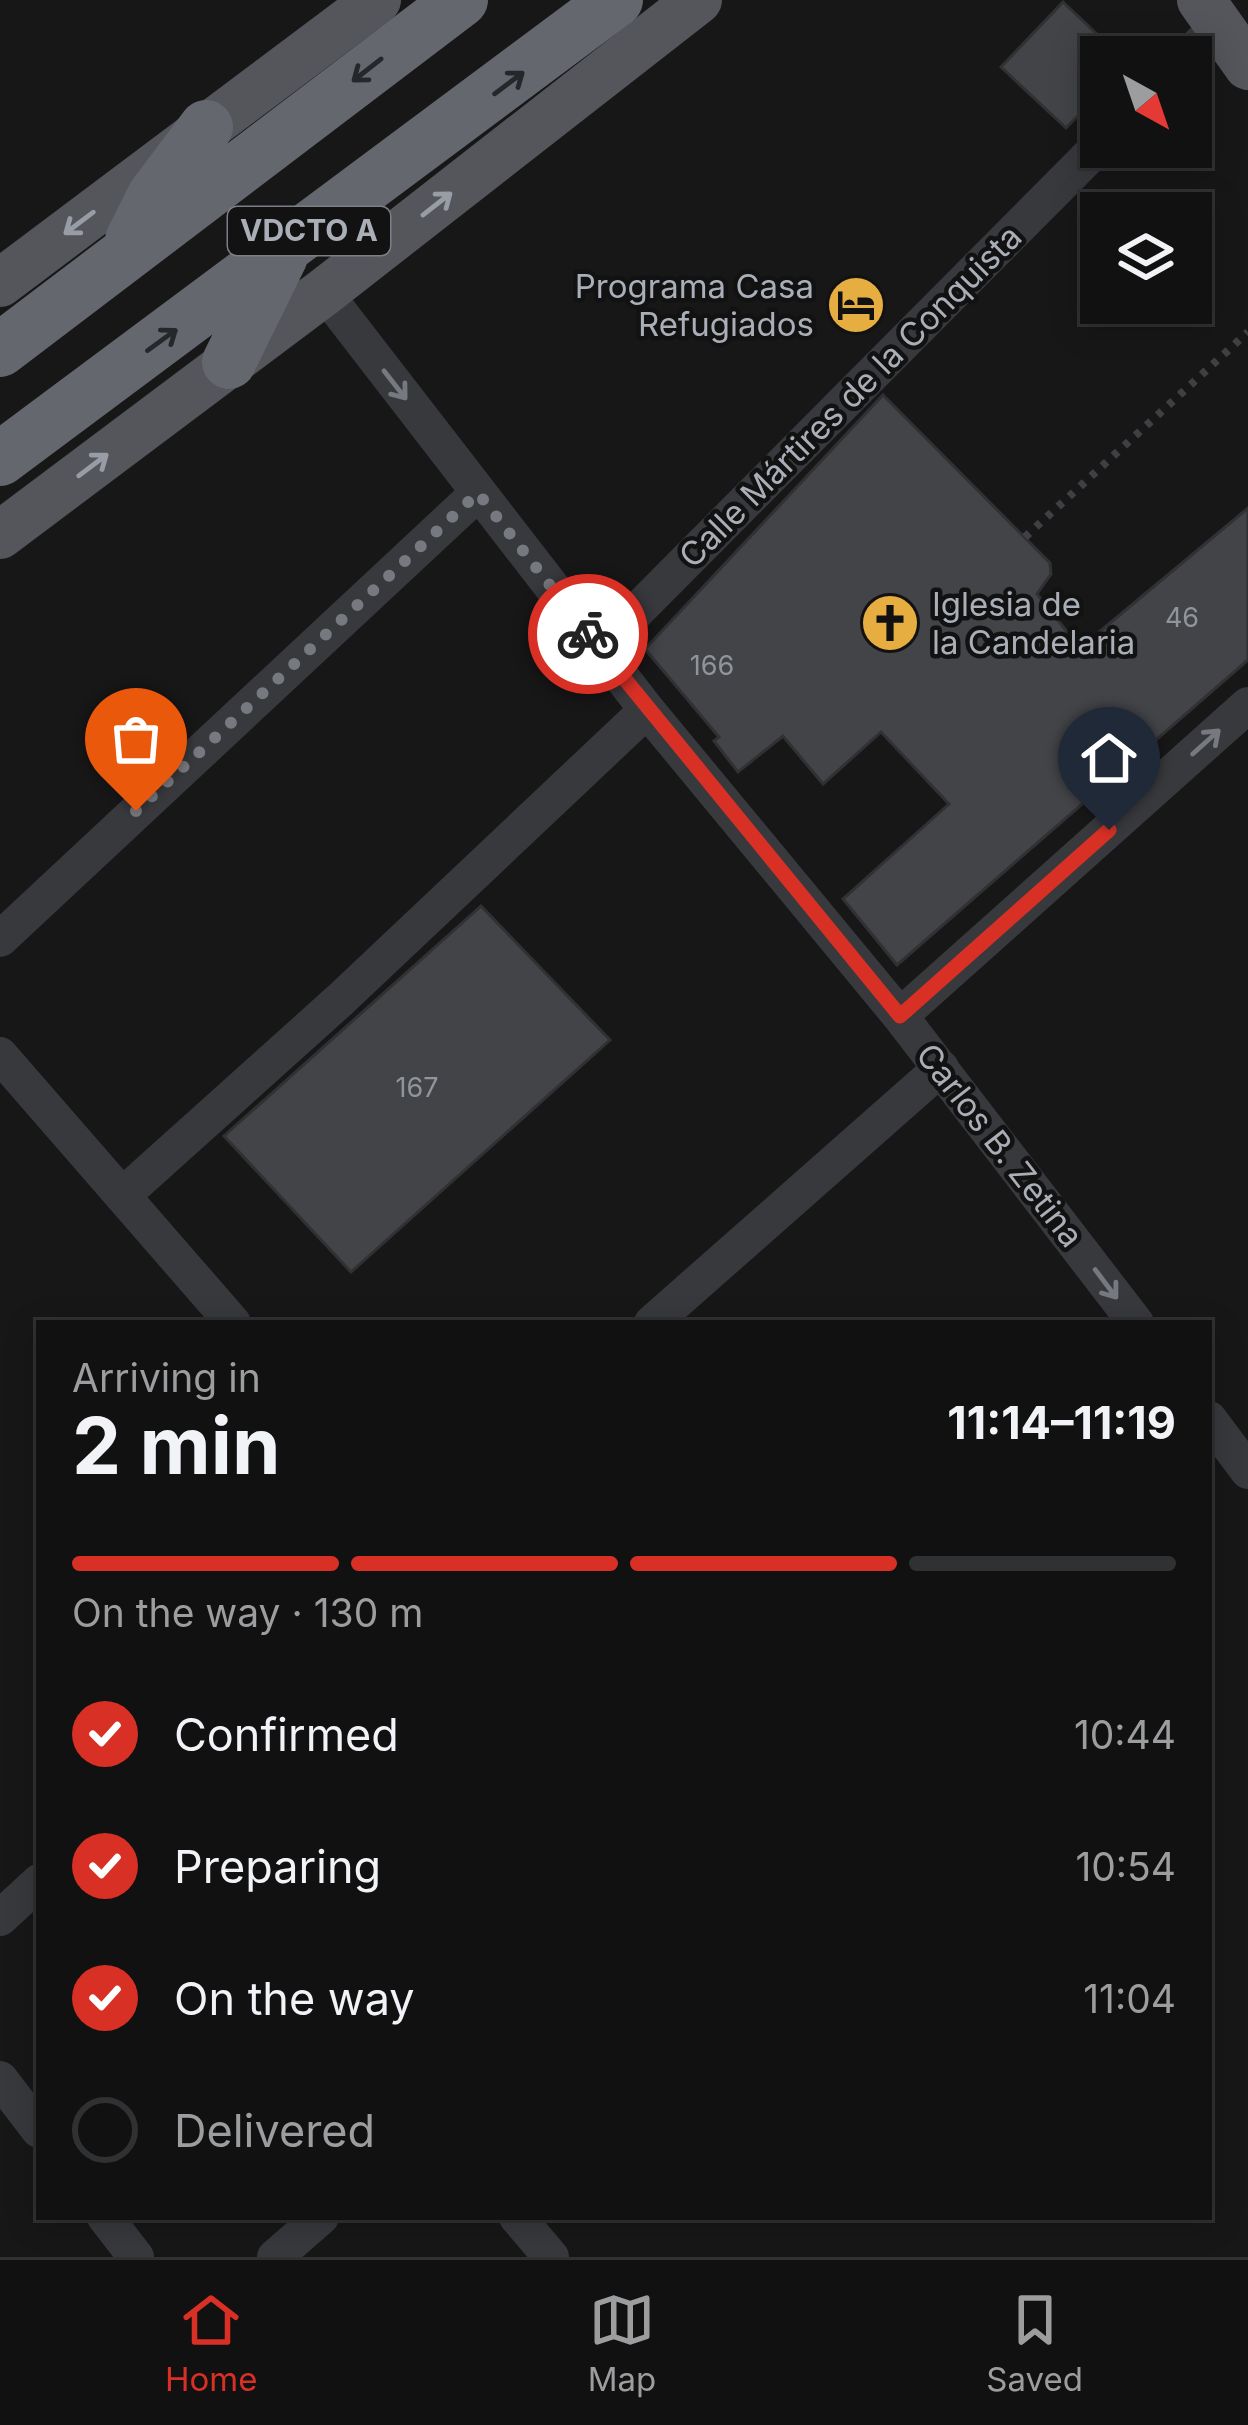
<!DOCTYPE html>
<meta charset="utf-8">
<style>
:root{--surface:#111112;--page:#1e1f20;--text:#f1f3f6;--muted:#9c9d9f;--line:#303132;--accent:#d93025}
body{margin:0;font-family:Inter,sans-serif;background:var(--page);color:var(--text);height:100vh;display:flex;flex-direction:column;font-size:45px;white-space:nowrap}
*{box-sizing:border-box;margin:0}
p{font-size:39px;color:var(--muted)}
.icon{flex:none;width:66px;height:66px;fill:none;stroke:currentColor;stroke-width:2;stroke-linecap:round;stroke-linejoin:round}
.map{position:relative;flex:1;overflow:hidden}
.drawer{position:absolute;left:36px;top:1320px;width:1176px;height:900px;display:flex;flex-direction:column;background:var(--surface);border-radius:0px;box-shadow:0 6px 30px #0003,0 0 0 3px var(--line)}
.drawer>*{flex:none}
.needle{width:78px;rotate:140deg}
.buttons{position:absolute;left:1080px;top:36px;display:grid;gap:24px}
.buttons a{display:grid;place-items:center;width:132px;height:132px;border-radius:0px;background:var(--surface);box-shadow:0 6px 30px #0003,0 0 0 3px var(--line);font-size:60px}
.pin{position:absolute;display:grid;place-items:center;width:102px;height:102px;color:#fff;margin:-123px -51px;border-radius:50% 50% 50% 0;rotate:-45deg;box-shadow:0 0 12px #0007}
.pin .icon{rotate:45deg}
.courier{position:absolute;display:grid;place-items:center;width:120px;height:120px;margin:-60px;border:9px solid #d93025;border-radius:50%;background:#fff;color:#222;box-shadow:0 3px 15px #0007}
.overview em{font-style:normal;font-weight:700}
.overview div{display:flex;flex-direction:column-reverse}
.overview{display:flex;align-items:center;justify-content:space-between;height:204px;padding:0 36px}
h1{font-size:78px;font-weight:700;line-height:90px}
.bar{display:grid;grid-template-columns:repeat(4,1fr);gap:18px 12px;align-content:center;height:144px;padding:0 36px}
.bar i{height:15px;border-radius:9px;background:var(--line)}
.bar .current{background:var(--accent)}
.bar p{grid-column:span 4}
ol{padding:0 36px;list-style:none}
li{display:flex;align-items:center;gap:36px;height:132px}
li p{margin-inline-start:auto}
li .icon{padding:12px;border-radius:50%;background:var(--accent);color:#fff;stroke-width:4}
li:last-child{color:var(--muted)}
li i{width:66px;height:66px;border:6px solid var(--line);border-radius:50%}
.tab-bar{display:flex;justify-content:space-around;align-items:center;height:168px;border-top:3px solid var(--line);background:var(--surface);font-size:33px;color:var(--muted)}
.tab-bar a{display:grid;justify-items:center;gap:6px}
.tab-bar .current{color:var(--accent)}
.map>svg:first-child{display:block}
.building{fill:#434448;stroke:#313134;stroke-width:3}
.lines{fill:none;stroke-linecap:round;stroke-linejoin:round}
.path{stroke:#3e4044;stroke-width:8;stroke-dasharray:6 9;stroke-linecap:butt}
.minor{stroke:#38393d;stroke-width:36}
.major{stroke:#54565c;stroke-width:48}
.highway{stroke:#64676e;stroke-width:54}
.oneway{stroke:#26272a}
.oneway2{stroke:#989ca5}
.oneway3{stroke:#767980}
.done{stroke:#76797f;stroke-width:12;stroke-dasharray:0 21.6}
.route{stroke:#d93025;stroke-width:15}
.labels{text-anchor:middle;stroke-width:9;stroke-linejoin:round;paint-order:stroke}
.number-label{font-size:27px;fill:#90949b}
.shield{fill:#121213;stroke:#7c7f86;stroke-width:3}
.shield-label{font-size:30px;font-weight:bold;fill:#a9aeb7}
.poi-label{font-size:33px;fill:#a9aeb7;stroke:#121213;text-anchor:end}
.street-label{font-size:33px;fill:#a9aeb7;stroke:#121213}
</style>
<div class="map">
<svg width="1248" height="2257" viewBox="0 0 1248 2257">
<rect width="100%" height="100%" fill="#171718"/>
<!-- building -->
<path class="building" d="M1063,2l38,36v54l-35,36 -65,-61z
M883,395l167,168 1,11 -14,20 43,54 168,-140v152l-351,305 -54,-66 106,-95 -68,-72 -58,52 -40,-48 -45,36 -24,-31 5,-4 -74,-88z
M481,906l129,134 -259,232 -127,-136z"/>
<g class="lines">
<!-- path -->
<path class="path" d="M1025,537l223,-205"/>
<!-- minor -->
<path class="minor" d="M1187,57l32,-32
M324,292l323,418 253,306 236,307
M599,649l502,-505
M0,939l478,-446
M900,1016l348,-311
M0,1055l233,268
M123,1195l217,-195 307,-290
M652,1323l289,-255
M1209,1419l39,52
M0,1918l39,-36
M0,2079l39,51
M105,2217l31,40
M517,2217l34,40
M275,2257l46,-40"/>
<!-- major -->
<path class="major" d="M1201,0l47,66
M0,283l377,-283
M0,535l324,-243 374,-292"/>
<!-- highway -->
<path class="highway" d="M132,240l22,-44 52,-69
M0,350l461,-350
M229,362l52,-106
M0,459l616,-459"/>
</g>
<!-- one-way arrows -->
<defs><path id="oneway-shaft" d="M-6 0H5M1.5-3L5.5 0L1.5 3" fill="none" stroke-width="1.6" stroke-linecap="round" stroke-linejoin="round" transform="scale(3)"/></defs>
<g class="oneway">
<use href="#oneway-shaft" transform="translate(367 70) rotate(142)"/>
<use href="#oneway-shaft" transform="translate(509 83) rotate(-37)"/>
<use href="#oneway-shaft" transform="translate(162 340) rotate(-36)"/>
</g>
<g class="oneway2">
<use href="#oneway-shaft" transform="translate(437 204) rotate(-38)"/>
<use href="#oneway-shaft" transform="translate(79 223) rotate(143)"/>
<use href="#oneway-shaft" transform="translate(93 465) rotate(-37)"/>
</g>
<g class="oneway3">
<use href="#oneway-shaft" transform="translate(395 385) rotate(52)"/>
<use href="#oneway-shaft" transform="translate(1206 742) rotate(-42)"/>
<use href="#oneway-shaft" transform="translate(1106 1284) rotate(53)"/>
</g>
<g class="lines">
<!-- done -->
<path class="done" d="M136,811l342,-318 110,141"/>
<!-- route -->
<path class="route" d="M588,634l312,382 209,-186"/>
</g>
<!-- icons -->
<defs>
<symbol id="hotel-disc" viewBox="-11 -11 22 22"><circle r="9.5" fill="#e6ae40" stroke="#121213"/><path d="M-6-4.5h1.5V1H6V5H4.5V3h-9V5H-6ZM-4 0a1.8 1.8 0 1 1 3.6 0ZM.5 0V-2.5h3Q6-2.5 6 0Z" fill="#111"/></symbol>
<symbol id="church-disc" viewBox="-11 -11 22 22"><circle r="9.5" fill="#e6ae40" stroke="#121213"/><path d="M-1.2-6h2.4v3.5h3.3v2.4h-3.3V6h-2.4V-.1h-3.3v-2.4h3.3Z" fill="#111"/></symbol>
</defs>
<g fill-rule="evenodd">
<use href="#hotel-disc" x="823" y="272" width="66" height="66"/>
<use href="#church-disc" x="857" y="590" width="66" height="66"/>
</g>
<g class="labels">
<!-- number labels -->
<g class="number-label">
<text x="1182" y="627">46</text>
<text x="712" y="675">166</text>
<text x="417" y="1097">167</text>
</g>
<!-- shield labels -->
<rect class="shield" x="228" y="207" width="162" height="48" rx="9"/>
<g class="shield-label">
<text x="309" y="241">VDCTO A</text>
</g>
<!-- poi labels -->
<g class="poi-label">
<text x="814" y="298">Programa Casa<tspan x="814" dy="38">Refugiados</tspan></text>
<text x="932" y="616" text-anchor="start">Iglesia de<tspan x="932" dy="38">la Candelaria</tspan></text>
</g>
<!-- street labels -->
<g class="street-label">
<text transform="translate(850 396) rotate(-45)" y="12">Calle Mártires de la Conquista</text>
<text transform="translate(1000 1145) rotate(52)" y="12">Carlos B. Zetina</text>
</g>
</g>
</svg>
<div class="buttons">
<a><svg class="needle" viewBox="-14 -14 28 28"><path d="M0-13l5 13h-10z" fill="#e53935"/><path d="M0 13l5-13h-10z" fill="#9c9d9f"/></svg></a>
<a><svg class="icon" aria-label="layers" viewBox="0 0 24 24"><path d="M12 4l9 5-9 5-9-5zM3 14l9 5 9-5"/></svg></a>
</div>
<div class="pin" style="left:136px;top:811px;background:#ea580c"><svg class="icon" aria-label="bag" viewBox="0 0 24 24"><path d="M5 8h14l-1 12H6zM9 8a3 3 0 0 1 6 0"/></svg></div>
<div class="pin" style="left:1109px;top:830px;background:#1f2937"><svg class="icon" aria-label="home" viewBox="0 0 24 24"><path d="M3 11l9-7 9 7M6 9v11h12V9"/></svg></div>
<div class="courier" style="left:588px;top:634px"><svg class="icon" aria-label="bike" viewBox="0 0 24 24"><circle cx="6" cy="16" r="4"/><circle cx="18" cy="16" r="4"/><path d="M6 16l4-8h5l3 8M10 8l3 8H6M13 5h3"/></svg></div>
<section class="drawer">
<div class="overview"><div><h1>2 min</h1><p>Arriving in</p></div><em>11:14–11:19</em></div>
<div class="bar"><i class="current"></i><i class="current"></i><i class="current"></i><i></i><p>On the way · 130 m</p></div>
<ol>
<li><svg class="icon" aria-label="check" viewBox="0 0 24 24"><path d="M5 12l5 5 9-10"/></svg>Confirmed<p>10:44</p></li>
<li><svg class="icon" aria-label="check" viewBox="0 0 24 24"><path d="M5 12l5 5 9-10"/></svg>Preparing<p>10:54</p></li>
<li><svg class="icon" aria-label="check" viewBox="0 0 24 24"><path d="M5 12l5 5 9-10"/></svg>On the way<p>11:04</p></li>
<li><i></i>Delivered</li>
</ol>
</section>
</div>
<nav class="tab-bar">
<a class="current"><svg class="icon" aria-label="home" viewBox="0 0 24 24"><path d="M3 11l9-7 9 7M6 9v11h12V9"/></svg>Home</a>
<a><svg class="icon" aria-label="map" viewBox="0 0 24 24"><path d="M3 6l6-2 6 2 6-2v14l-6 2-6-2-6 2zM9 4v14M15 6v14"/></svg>Map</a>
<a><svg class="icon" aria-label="saved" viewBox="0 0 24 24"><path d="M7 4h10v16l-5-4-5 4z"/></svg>Saved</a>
</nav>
